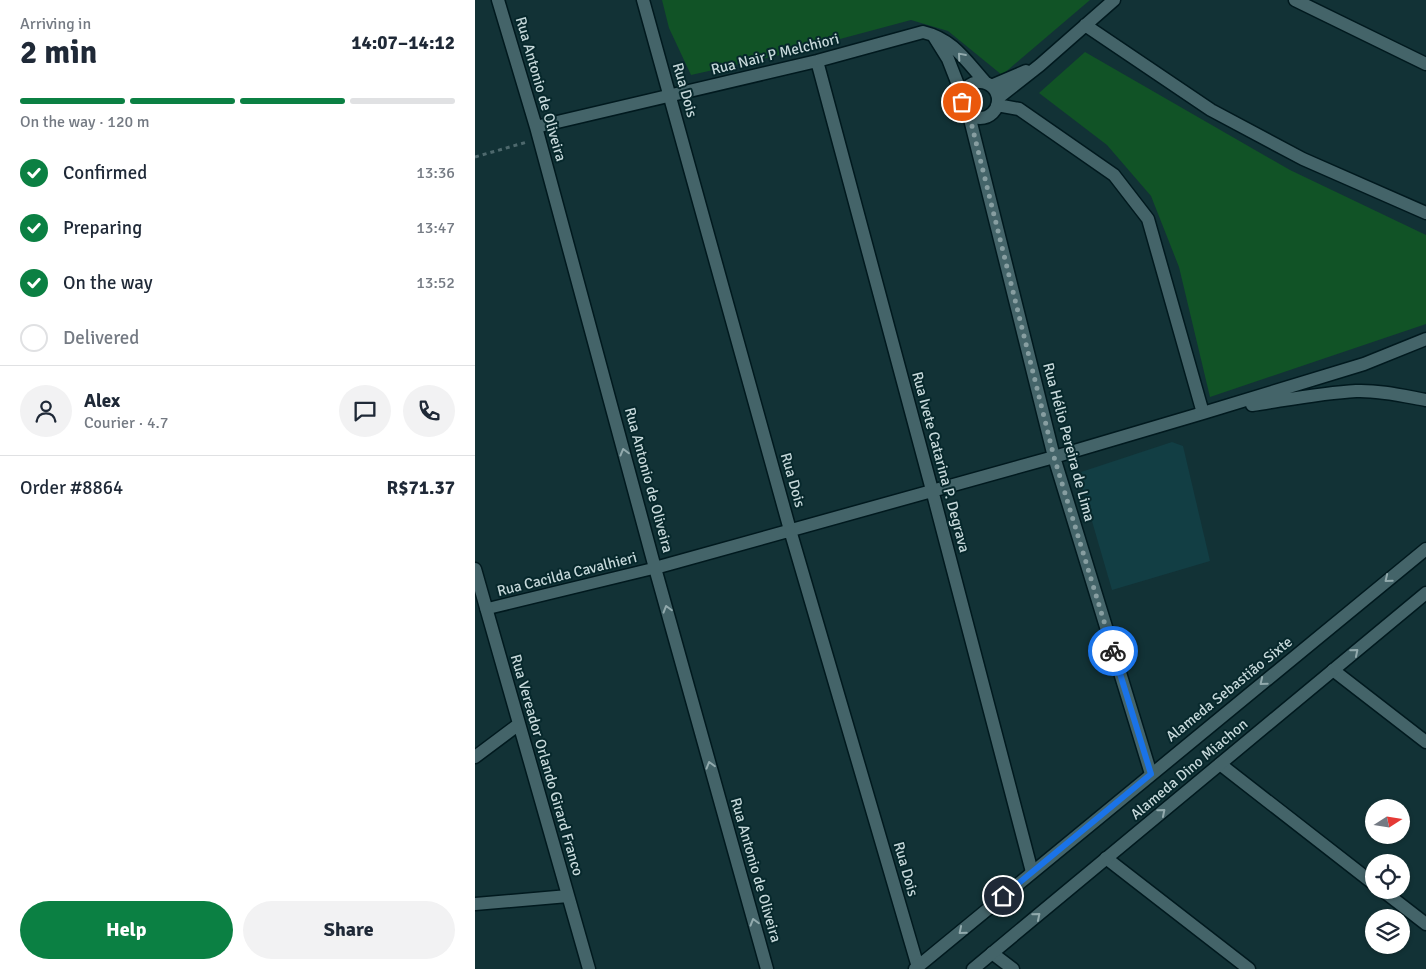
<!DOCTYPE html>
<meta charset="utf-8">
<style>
:root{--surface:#fff;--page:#f2f2f3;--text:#1f2937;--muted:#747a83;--line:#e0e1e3;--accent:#0b8043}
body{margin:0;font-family:Signika,sans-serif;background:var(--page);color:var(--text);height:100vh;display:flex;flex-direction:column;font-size:19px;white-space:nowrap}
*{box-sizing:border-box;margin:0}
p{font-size:16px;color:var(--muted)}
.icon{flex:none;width:28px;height:28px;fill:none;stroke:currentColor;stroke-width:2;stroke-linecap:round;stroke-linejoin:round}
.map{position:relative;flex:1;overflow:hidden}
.side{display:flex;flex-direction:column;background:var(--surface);width:475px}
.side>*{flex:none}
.needle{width:32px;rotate:78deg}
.controls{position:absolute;left:890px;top:799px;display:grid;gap:10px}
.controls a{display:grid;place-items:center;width:45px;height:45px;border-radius:50%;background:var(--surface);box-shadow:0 1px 4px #0004;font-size:25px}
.pin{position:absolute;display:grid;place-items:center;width:42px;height:42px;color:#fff;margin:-21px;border:2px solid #fff;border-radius:50%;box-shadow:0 1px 5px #0007}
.courier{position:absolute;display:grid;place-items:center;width:50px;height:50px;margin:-25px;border:4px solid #1a73e8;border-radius:50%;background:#fff;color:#222;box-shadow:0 1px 6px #0007}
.head em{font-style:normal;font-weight:800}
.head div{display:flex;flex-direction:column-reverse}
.head{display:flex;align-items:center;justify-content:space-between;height:85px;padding:0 20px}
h1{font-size:32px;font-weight:800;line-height:38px}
.bar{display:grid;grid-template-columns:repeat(4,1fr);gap:8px 5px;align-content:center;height:60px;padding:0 20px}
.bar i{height:6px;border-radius:4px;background:var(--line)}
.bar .active{background:var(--accent)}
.bar p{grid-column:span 4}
.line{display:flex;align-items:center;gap:12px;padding:0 20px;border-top:1px solid var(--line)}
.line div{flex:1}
.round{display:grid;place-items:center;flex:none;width:52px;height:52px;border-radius:26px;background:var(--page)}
ol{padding:0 20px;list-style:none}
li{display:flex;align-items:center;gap:15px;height:55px}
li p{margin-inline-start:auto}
li .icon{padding:5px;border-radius:50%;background:var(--accent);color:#fff;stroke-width:4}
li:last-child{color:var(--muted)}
li i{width:28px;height:28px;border:2px solid var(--line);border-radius:50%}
.action{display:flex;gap:10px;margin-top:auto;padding:10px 20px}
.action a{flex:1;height:58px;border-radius:30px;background:var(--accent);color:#fff;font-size:20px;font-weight:800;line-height:58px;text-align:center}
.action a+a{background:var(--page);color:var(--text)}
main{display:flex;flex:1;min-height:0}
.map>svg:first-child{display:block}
.built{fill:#123e44}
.green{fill:#115326}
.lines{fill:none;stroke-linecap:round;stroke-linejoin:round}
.service-casing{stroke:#00191e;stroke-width:14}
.minor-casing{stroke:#00191e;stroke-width:15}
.tertiary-casing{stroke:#00191e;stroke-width:15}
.path{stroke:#4e696d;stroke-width:3;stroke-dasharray:4 4;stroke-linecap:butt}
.service{stroke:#446469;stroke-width:11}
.minor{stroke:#446469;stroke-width:12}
.tertiary{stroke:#446469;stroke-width:12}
.oneway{stroke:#92aaad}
.done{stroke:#879ea1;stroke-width:5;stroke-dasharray:0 9}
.route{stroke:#1a73e8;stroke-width:6}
.labels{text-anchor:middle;stroke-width:4;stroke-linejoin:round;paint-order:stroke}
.street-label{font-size:15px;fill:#c6d8da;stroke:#07282c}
</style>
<main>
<section class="side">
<div class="head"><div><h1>2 min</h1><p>Arriving in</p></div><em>14:07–14:12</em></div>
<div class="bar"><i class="active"></i><i class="active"></i><i class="active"></i><i></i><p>On the way · 120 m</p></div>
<ol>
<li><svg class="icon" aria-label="check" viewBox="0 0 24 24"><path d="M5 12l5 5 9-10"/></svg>Confirmed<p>13:36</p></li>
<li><svg class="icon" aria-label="check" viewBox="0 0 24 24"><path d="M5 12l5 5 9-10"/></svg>Preparing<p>13:47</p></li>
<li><svg class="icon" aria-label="check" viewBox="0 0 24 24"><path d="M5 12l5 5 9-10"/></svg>On the way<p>13:52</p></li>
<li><i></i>Delivered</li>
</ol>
<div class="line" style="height:90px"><a class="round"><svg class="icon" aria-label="person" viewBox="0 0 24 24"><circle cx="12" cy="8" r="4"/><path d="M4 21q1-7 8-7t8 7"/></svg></a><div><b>Alex</b><p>Courier · 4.7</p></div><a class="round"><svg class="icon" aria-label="chat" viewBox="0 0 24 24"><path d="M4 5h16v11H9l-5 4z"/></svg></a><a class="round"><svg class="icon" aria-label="phone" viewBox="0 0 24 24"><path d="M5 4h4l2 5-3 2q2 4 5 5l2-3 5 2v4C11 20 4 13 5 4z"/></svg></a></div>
<div class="line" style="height:65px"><div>Order #8864</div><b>R$71.37</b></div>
<div class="action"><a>Help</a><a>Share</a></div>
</section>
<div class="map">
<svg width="951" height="969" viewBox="0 0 951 969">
<rect width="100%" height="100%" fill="#123236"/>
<!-- built -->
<path class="built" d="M697,442l11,4 27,115 -98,29 -34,-117z"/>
<!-- green -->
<path class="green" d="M187,0h428l-88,75 -54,-44 -37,-11 -127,34 -93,21 -22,-47z
M610,52l205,118 136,65v89l-216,73 -31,-130 -28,-71 -44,-51 -68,-52z"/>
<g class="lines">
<defs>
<path id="service" d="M11,609l169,-41"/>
<path id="minor" d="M23,0l38,127 119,441 112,401
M168,0l147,530 128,437
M820,0l131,64
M610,25l126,85 92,49 123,54
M458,35l15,24 14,36
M342,61l115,429 100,382
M487 100a18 18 0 1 1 36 0a18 18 0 1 1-36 0Z
M516,86l35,-15
M523,98l42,-33 74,-65
M522,105l22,4 95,66 34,44 55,194
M494,115l85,342 97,317
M61,127l281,-66 106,-29c30,7 43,29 62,50
M777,405c34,-5 69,-12 104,-14 23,-1 48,5 70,9
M180,568l399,-111 149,-44 161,-49 62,-25
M0,569l114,400
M858,670l93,72
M0,757l44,-33
M745,764l154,120
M631,858l143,111
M907,890l44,34
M0,904l93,-8
M517,953l21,16"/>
<path id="tertiary" d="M440,969l511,-420
M498,969l453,-376"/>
</defs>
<!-- service casing -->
<use href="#service" class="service-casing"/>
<!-- minor casing -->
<use href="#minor" class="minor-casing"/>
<!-- tertiary casing -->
<use href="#tertiary" class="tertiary-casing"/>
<!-- path -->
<path class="path" d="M0,157l52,-15"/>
<!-- service -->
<use href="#service" class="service"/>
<!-- minor -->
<use href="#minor" class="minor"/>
<!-- tertiary -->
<use href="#tertiary" class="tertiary"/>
</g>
<!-- one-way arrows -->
<defs><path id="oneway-chevron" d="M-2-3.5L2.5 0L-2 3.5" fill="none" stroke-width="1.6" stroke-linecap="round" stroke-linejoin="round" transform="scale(1.25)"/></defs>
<g class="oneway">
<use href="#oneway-chevron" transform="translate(486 56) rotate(-131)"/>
<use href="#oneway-chevron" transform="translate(149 452) rotate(-105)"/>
<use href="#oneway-chevron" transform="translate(913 579) rotate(141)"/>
<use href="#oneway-chevron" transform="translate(192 609) rotate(-106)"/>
<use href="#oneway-chevron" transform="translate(880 652) rotate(-40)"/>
<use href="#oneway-chevron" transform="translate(788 682) rotate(141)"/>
<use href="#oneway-chevron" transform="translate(235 765) rotate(-106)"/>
<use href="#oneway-chevron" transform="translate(687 812) rotate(-40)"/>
<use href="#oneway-chevron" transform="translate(562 916) rotate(-40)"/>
<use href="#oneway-chevron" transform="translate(279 922) rotate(-106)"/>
<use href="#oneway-chevron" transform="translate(487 931) rotate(140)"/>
</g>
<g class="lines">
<!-- done -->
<path class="done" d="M487,102l2,7 5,5 85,343 59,194"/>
<!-- route -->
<path class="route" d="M528,896l148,-122 -38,-123"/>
</g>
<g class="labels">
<!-- street labels -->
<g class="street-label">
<text transform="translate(300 54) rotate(-14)" y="5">Rua Nair P Melchiori</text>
<text transform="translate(66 89) rotate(74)" y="5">Rua Antonio de Oliveira</text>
<text transform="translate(210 90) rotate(74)" y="5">Rua Dois</text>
<text transform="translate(594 442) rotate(75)" y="5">Rua Hélio Pereira de Lima</text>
<text transform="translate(466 462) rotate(75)" y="5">Rua Ivete Catarina P. Degrava</text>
<text transform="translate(174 480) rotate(75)" y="5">Rua Antonio de Oliveira</text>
<text transform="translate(318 480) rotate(74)" y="5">Rua Dois</text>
<text transform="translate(92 574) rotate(-14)" y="5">Rua Cacilda Cavalhieri</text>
<text transform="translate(754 689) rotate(-39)" y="5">Alameda Sebastião Sixte</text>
<text transform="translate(72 765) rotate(74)" y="5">Rua Vereador Orlando Girard Franco</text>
<text transform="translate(714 769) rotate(-40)" y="5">Alameda Dino Miachon</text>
<text transform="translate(431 869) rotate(74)" y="5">Rua Dois</text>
<text transform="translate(281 870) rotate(74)" y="5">Rua Antonio de Oliveira</text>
</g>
</g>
</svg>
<div class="controls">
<a><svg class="needle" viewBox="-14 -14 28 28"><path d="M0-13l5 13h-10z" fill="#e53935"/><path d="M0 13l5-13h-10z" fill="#747a83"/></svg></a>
<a><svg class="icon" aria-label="locate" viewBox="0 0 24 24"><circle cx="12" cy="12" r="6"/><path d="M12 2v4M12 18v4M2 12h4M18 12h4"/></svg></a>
<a><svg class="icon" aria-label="layers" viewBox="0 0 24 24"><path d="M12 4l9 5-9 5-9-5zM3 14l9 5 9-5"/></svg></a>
</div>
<div class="pin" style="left:487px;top:102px;background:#ea580c"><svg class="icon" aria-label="bag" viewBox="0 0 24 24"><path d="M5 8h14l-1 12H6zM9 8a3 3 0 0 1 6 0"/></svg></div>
<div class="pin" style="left:528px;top:896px;background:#1f2937"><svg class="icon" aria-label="home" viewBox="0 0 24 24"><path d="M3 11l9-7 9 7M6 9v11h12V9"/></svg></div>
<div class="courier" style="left:638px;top:651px"><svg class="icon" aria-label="bike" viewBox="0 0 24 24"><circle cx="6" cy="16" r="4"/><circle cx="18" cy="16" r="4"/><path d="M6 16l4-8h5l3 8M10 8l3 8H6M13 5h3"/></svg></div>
</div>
</main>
